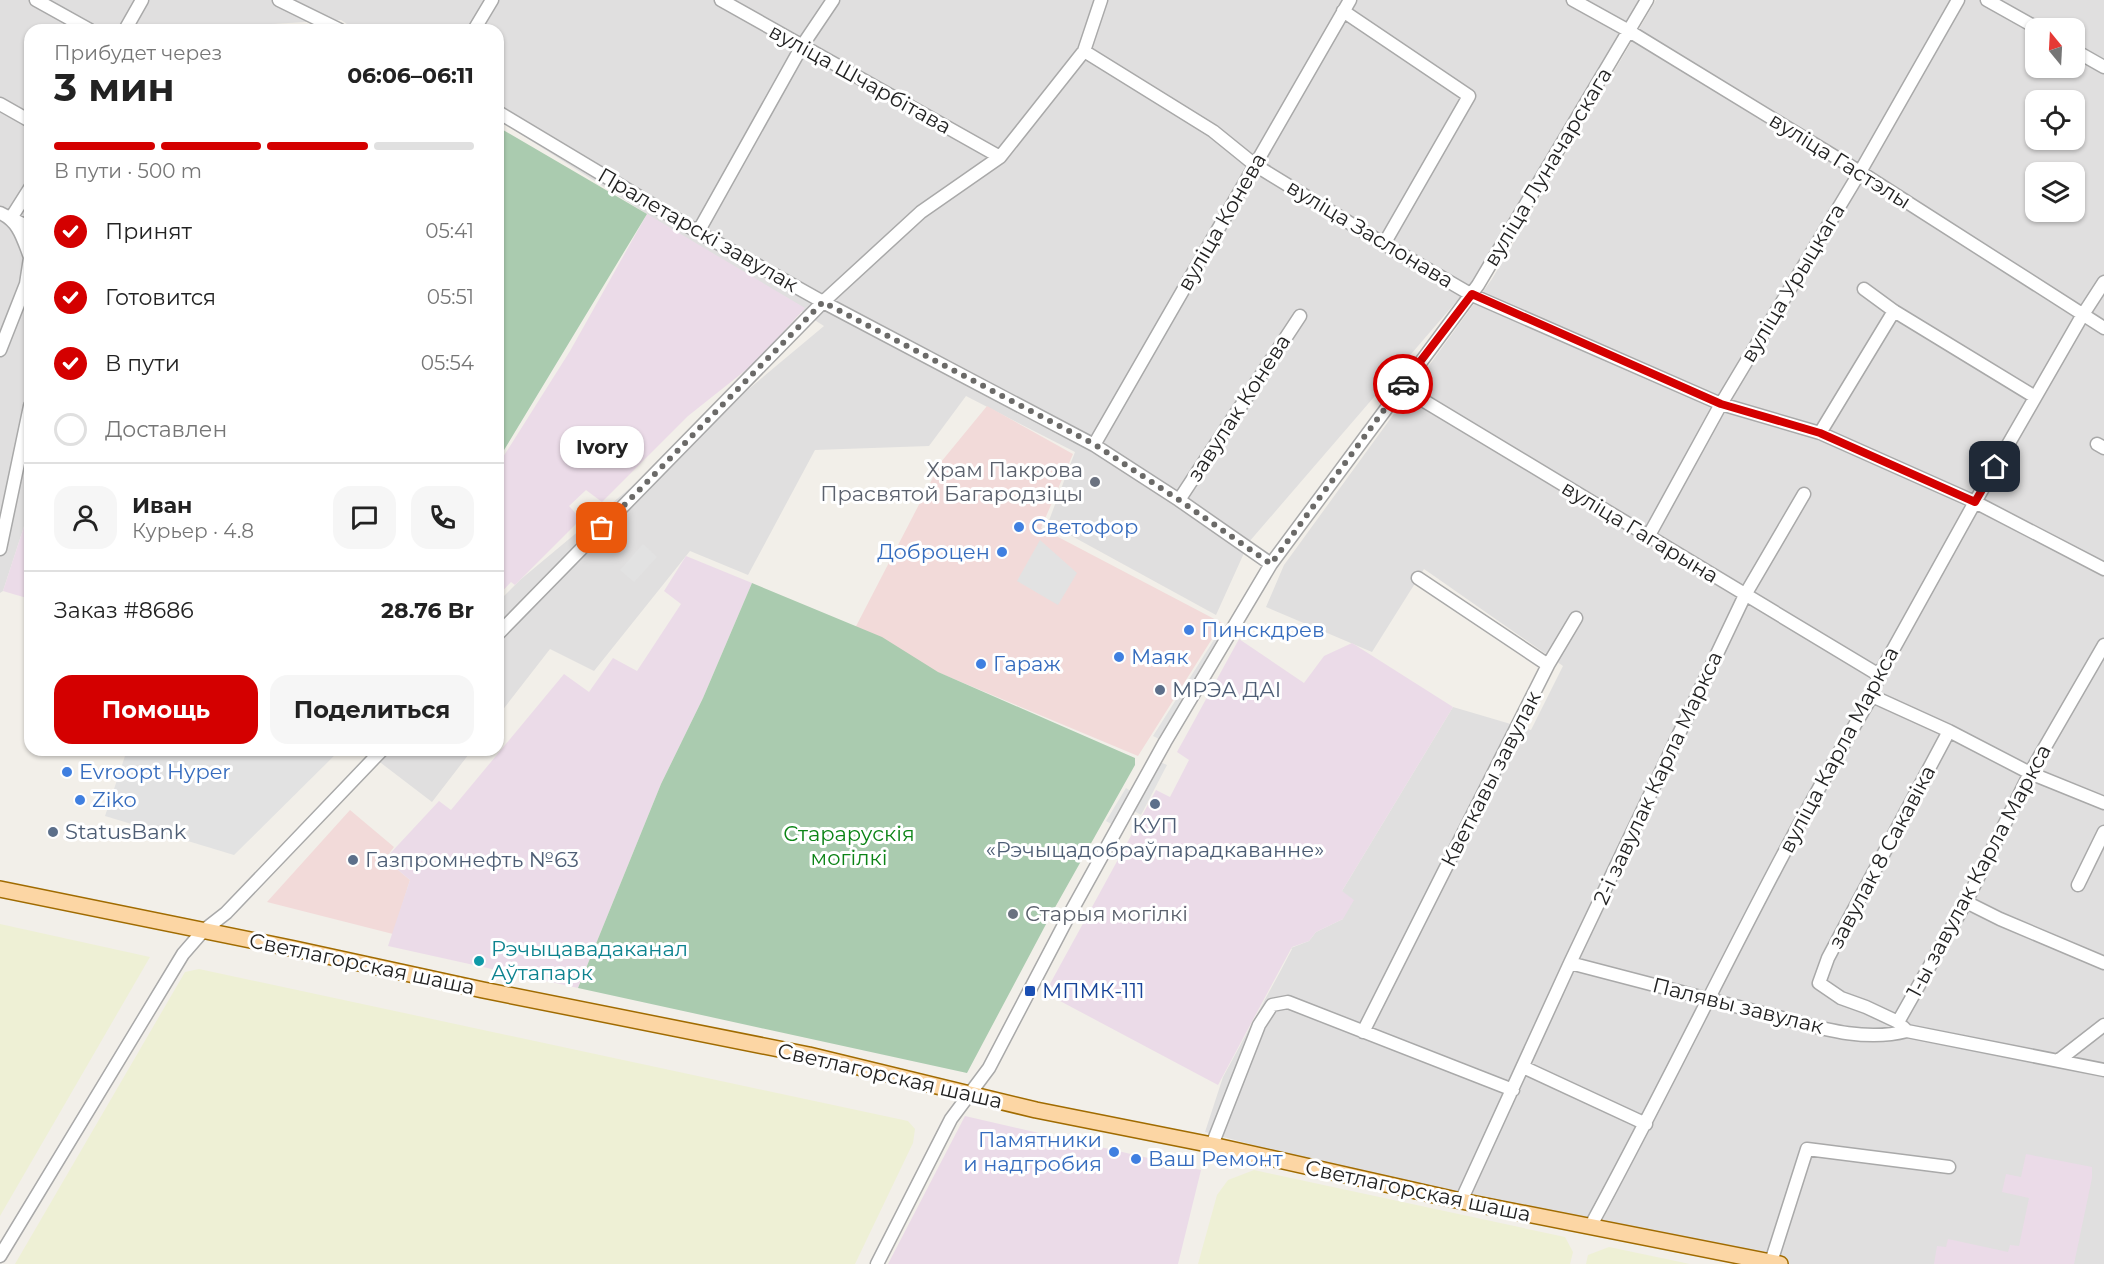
<!DOCTYPE html>
<html lang="ru">
<meta charset="utf-8">
<style>
:root{--surface:#fff;--page:#f6f6f6;--text:#222;--muted:#767676;--line:#e0e0e0;--accent:#d40000}
body{margin:0;font-family:Montserrat,sans-serif;background:var(--page);color:var(--text);height:100vh;display:flex;flex-direction:column;font-size:22px;white-space:nowrap}
*{box-sizing:border-box;margin:0}
p{font-size:20px;color:var(--muted)}
.icon{flex:none;width:33px;height:33px;fill:none;stroke:currentColor;stroke-width:2;stroke-linecap:round;stroke-linejoin:round}
.map{position:relative;flex:1;overflow:hidden}
.sheet{position:absolute;left:24px;top:24px;width:480px;height:732px;display:flex;flex-direction:column;background:var(--surface);border-radius:18px;box-shadow:0 2px 4px #0004}
.sheet>*{flex:none}
.needle{width:39px;rotate:342deg}
.buttons{position:absolute;left:2025px;top:18px;display:grid;gap:12px}
.buttons a{display:grid;place-items:center;width:60px;height:60px;border-radius:12px;background:var(--surface);box-shadow:0 2px 4px #0004;font-size:30px}
.pin{position:absolute;display:grid;place-items:center;width:51px;height:51px;color:#fff;margin:-26px;border-radius:12px;box-shadow:0 3px 9px #0006}
.courier{position:absolute;display:grid;place-items:center;width:60px;height:60px;margin:-30px;border:4px solid #d40000;border-radius:50%;background:#fff;color:#222;box-shadow:0 2px 8px #0007}
.bubble{position:absolute;height:42px;border-radius:18px;background:var(--surface);box-shadow:0 2px 4px #0004;font-size:20px;font-weight:700;line-height:42px;text-align:center}
.overview em{font-style:normal;font-weight:700}
.overview div{display:flex;flex-direction:column-reverse}
.overview{display:flex;align-items:center;justify-content:space-between;height:102px;padding:0 30px}
h1{font-size:39px;font-weight:700;line-height:45px}
.bar{display:grid;grid-template-columns:repeat(4,1fr);gap:9px 6px;align-content:center;height:72px;padding:0 30px}
.bar i{height:8px;border-radius:4px;background:var(--line)}
.bar .on{background:var(--accent)}
.bar p{grid-column:span 4}
.line{display:flex;align-items:center;gap:15px;padding:0 30px;border-top:2px solid var(--line)}
.line div{flex:1}
.round{display:grid;place-items:center;flex:none;width:63px;height:63px;border-radius:18px;background:var(--page)}
ol{padding:0 30px;list-style:none}
li{display:flex;align-items:center;gap:18px;height:66px}
li p{margin-inline-start:auto}
li .icon{padding:6px;border-radius:50%;background:var(--accent);color:#fff;stroke-width:4}
li:last-child{color:var(--muted)}
li i{width:33px;height:33px;border:3px solid var(--line);border-radius:50%}
.primary-button{display:flex;gap:12px;margin-top:auto;padding:12px 30px}
.primary-button a{flex:1;height:69px;border-radius:18px;background:var(--accent);color:#fff;font-size:24px;font-weight:700;line-height:69px;text-align:center}
.primary-button a+a{background:var(--page);color:var(--text)}
.map>svg:first-child{display:block}
.residential{fill:#e0dfdf;fill-rule:evenodd}
.commercial{fill:#f2dad9}
.industrial{fill:#ebdbe8}
.farmland{fill:#eef0d5}
.cemetery{fill:#aacbaf}
.parking{fill:#e2e2e2}
.lines{fill:none;stroke-linecap:round;stroke-linejoin:round}
.minor-casing{stroke:#a9a9a9;stroke-width:15}
.major-casing{stroke:#a06b00;stroke-width:18}
.minor{stroke:#fff;stroke-width:12}
.major{stroke:#fcd6a4;stroke-width:15}
.done{stroke:#6b6a68;stroke-width:6;stroke-dasharray:0 10.8}
.route{stroke:#d40000;stroke-width:8}
.worship-dot{fill:#6b7280;stroke:#fff;stroke-width:2}
.shop-dot{fill:#3f7fe0;stroke:#fff;stroke-width:2}
.service-dot{fill:#5c6f8a;stroke:#fff;stroke-width:2}
.culture-dot{fill:#0f9aa8;stroke:#fff;stroke-width:2}
.transit-dot{fill:#1a4fb4;stroke:#fff;stroke-width:2}
.labels{text-anchor:middle;stroke-width:6;stroke-linejoin:round;paint-order:stroke}
.street-label{font-size:21px;fill:#222;stroke:#fff}
.worship-label{font-size:21px;fill:#5b616d;stroke:#fff;text-anchor:end}
.shop-label{font-size:21px;fill:#366cbe;stroke:#fff;text-anchor:start}
.service-label{font-size:21px;fill:#4e5e75;stroke:#fff;text-anchor:start}
.park-label{font-size:21px;fill:#0c8416;stroke:#fff}
.culture-label{font-size:21px;fill:#0d838f;stroke:#fff;text-anchor:start}
.transit-label{font-size:21px;fill:#164399;stroke:#fff;text-anchor:start}
</style>
<div class="map">
<svg width="2104" height="1264" viewBox="0 0 2104 1264">
<rect width="100%" height="100%" fill="#f2efe9"/>
<!-- residential -->
<path class="residential" d="M0,0h1639l-171,288 -219,254 -33,73 -168,-92 27,-71 -109,-56 -37,50 -114,4 -67,125 -58,-24 -96,120 -44,-22 -52,67v-114l22,-22 304,-254 -326,-206v-90h-142l-15,-10 -121,7 -2,3h-188v478l-27,83 -3,2z
M1656,0h448v1264h-328l-315,-63 -256,-69 18,-55 58,-107 11,-21 -1,-1 18,-7 7,-9 27,-13 -1,-28 111,-184 78,23 32,-64 -139,-97 -52,83 -106,-45 18,-42 208,-286zM2036,28h38v40h-38zM2036,100h38v40h-38zM2036,172h38v40h-38z
M364,750h108l-40,52z"/>
<!-- commercial -->
<path class="commercial" d="M987,406l86,48 -32,74 181,95 -84,133 -287,-120 90,-174z
M350,810l44,37 -9,12 25,21 -17,54 -126,-32z"/>
<!-- industrial -->
<path class="industrial" d="M647,214l158,94 -49,54 -68,54 -86,86 -16,-12 -17,16 12,13 -66,66 -4,-3 -13,14v-131l72,-114z
M30,508v91l-27,-8z
M686,556l66,27 -49,115 -42,86 -83,204 -190,-42 22,-66 -25,-21 54,-58 12,9 113,-136 25,18 24,-34 24,13 44,-67 -17,-13z
M1239,639l65,44 20,-27 28,-13 101,64 -111,184 12,9 -11,19 -27,13 -7,9 -17,6 -74,138 -173,-92 111,-203 14,7 19,-37 -12,-8z
M965,1116l236,54 -23,94h-290z
M2026,1154l66,13v11l-18,86h-140l3,-18 9,1 2,-8 60,13 2,-7 9,1 10,-48 -27,-6 4,-18 15,3z"/>
<!-- farmland -->
<path class="farmland" d="M0,924l150,33 -150,259z
M199,969l709,152 7,8 -2,14 -58,121h-840l170,-292z
M1254,1170l311,67 8,15 -3,12h-372l19,-69 11,-15z
M1609,1247l81,17h-104l2,-9z"/>
<!-- cemetery -->
<path class="cemetery" d="M498,127l149,87 -149,246z
M752,583l130,54 56,35 197,86v7l-82,146 -86,162 -389,-85 83,-204 42,-86z"/>
<!-- parking -->
<path class="parking" d="M1040,540l37,33 -19,32 -41,-24z
M643,544l14,13 -23,25 -14,-12z
M1224,624l8,5 -67,113 -12,-6z
M127,750h213l-106,105 -129,-39z
M1160,762l7,3 -26,50 -7,-4z
M1126,788l6,4 -19,33 -7,-4z"/>
<g class="lines">
<defs>
<path id="minor" d="M36,0l54,30
M279,0l61,30
M721,0l279,157
M1573,0l56,31 231,141 244,156
M1987,0l50,28
M1343,11l126,85 -85,148
M125,30l17,-30
M474,30l18,-30
M2074,50l30,17
M1084,51l129,80 42,34 129,79 88,51 249,109 99,29 155,69 129,67
M0,104l30,17
M498,112l200,120 125,70 271,143 85,55 92,64
M30,188l-19,30 19,10
M0,213c19,8 23,26 30,44
M698,232l104,-186 31,-46
M1864,289l30,22 141,86
M0,350l26,-66 4,-26
M1401,387l478,288
M1820,433l74,-122
M2097,444l7,4
M1094,445l256,-445
M1179,500l121,-184
M1648,537l73,-133 139,-232 98,-172
M0,549l30,-143
M498,634l325,-332 98,-90 79,-55 84,-106 17,-51
M1548,665l28,-47
M1872,696l77,35 81,42 74,30
M1949,731l-121,227 -9,25 22,15 25,9 32,15 68,-120 64,-129 74,-128
M2078,885l26,-53
M1966,902l34,17 104,44
M1570,963c63,16 125,33 188,49 48,11 100,32 149,19
M1903,1027l4,4 197,39
M1363,1032l185,-367 -130,-87
M2059,1060l45,-35
M1523,1067l123,57
M1212,1145l47,-120 13,-20 16,-3 225,88
M1461,1201l109,-238 175,-368 59,-101
M1590,1227c96,-176 179,-359 282,-531l7,-21 96,-173 107,-186 22,-34
M0,1256l183,-302 20,-23 23,-18 156,-163
M1771,1262l36,-113 142,18
M877,1264l74,-145 38,-51 78,-149 98,-177 106,-178 207,-279 169,-285"/>
<path id="major" d="M0,889l295,60 188,41 326,65 227,55 176,35 249,56 319,63"/>
</defs>
<!-- minor casing -->
<use href="#minor" class="minor-casing"/>
<!-- major casing -->
<use href="#major" class="major-casing"/>
<!-- minor -->
<use href="#minor" class="minor"/>
<!-- major -->
<use href="#major" class="major"/>
</g>
<g class="lines">
<!-- done -->
<path class="done" d="M602,528l221,-226 271,142 85,56 92,64 132,-180"/>
<!-- route -->
<path class="route" d="M1403,384l69,-90 249,110 99,29 155,69 20,-35"/>
</g>
<!-- markers -->
<g class="worship-dot">
<circle cx="1095" cy="482" r="6"/>
<circle cx="1013" cy="914" r="6"/>
</g>
<g class="shop-dot">
<circle cx="1019" cy="527" r="6"/>
<circle cx="1002" cy="552" r="6"/>
<circle cx="1189" cy="630" r="6"/>
<circle cx="1119" cy="657" r="6"/>
<circle cx="981" cy="664" r="6"/>
<circle cx="67" cy="772" r="6"/>
<circle cx="80" cy="800" r="6"/>
<circle cx="1114" cy="1152" r="6"/>
<circle cx="1136" cy="1159" r="6"/>
</g>
<g class="service-dot">
<circle cx="1160" cy="690" r="6"/>
<circle cx="1155" cy="804" r="6"/>
<circle cx="53" cy="832" r="6"/>
<circle cx="353" cy="860" r="6"/>
</g>
<circle class="culture-dot" cx="479" cy="961" r="6"/>
<rect class="transit-dot" x="1024" y="985" width="12" height="12" rx="3"/>
<g class="labels">
<!-- street labels -->
<g class="street-label">
<text transform="translate(860 79) rotate(29)" y="7">вуліца Шчарбітава</text>
<text transform="translate(1840 161) rotate(32)" y="7">вуліца Гастэлы</text>
<text transform="translate(1548 167) rotate(-59)" y="7">вуліца Луначарскага</text>
<text transform="translate(1222 222) rotate(-60)" y="7">вуліца Конева</text>
<text transform="translate(698 230) rotate(30)" y="7">Пралетарскі завулак</text>
<text transform="translate(1370 234) rotate(31)" y="7">вуліца Заслонава</text>
<text transform="translate(1793 283) rotate(-59)" y="7">вуліца Урыцкага</text>
<text transform="translate(1239 408) rotate(-57)" y="7">завулак Конева</text>
<text transform="translate(1640 532) rotate(31)" y="7">вуліца Гагарына</text>
<text transform="translate(1839 750) rotate(-62)" y="7">вуліца Карла Маркса</text>
<text transform="translate(1658 778) rotate(-65)" y="7">2-і завулак Карла Маркса</text>
<text transform="translate(1491 779) rotate(-63)" y="7">Кветкавы завулак</text>
<text transform="translate(1882 857) rotate(-62)" y="7">завулак 8 Сакавіка</text>
<text transform="translate(1979 871) rotate(-62)" y="7">1-ы завулак Карла Маркса</text>
<text transform="translate(362 964) rotate(12)" y="7">Светлагорская шаша</text>
<text transform="translate(1738 1006) rotate(14)" y="7">Палявы завулак</text>
<text transform="translate(890 1076) rotate(13)" y="7">Светлагорская шаша</text>
<text transform="translate(1418 1191) rotate(12)" y="7">Светлагорская шаша</text>
</g>
<!-- worship labels -->
<g class="worship-label">
<text x="1083" y="477">Храм Пакрова<tspan x="1083" dy="24">Прасвятой Багародзіцы</tspan></text>
<text x="1025" y="921" text-anchor="start">Старыя могілкі</text>
</g>
<!-- shop labels -->
<g class="shop-label">
<text x="1031" y="534">Светофор</text>
<text x="990" y="559" text-anchor="end">Доброцен</text>
<text x="1201" y="637">Пинскдрев</text>
<text x="1131" y="664">Маяк</text>
<text x="993" y="671">Гараж</text>
<text x="79" y="779">Evroopt Hyper</text>
<text x="92" y="807">Ziko</text>
<text x="1102" y="1147" text-anchor="end">Памятники<tspan x="1102" dy="24">и надгробия</tspan></text>
<text x="1148" y="1166">Ваш Ремонт</text>
</g>
<!-- service labels -->
<g class="service-label">
<text x="1172" y="697">МРЭА ДАІ</text>
<text x="1155" y="833" text-anchor="middle">КУП<tspan x="1155" dy="24">«Рэчыцадобраўпарадкаванне»</tspan></text>
<text x="65" y="839">StatusBank</text>
<text x="365" y="867">Газпромнефть №63</text>
</g>
<!-- park labels -->
<g class="park-label">
<text x="849" y="841">Старарускія<tspan x="849" dy="24">могілкі</tspan></text>
</g>
<!-- culture labels -->
<g class="culture-label">
<text x="491" y="956">Рэчыцавадаканал<tspan x="491" dy="24">Аўтапарк</tspan></text>
</g>
<!-- transit labels -->
<g class="transit-label">
<text x="1042" y="998">МПМК-111</text>
</g>
</g>
</svg>
<div class="buttons">
<a><svg class="needle" viewBox="-14 -14 28 28"><path d="M0-13l5 13h-10z" fill="#e53935"/><path d="M0 13l5-13h-10z" fill="#767676"/></svg></a>
<a><svg class="icon" aria-label="locate" viewBox="0 0 24 24"><circle cx="12" cy="12" r="6"/><path d="M12 2v4M12 18v4M2 12h4M18 12h4"/></svg></a>
<a><svg class="icon" aria-label="layers" viewBox="0 0 24 24"><path d="M12 4l9 5-9 5-9-5zM3 14l9 5 9-5"/></svg></a>
</div>
<div class="pin" style="left:602px;top:528px;background:#ea580c"><svg class="icon" aria-label="bag" viewBox="0 0 24 24"><path d="M5 8h14l-1 12H6zM9 8a3 3 0 0 1 6 0"/></svg></div>
<div class="pin" style="left:1995px;top:467px;background:#1f2937"><svg class="icon" aria-label="home" viewBox="0 0 24 24"><path d="M3 11l9-7 9 7M6 9v11h12V9"/></svg></div>
<div class="courier" style="left:1403px;top:384px"><svg class="icon" aria-label="car" viewBox="0 0 24 24"><path d="M5 17H2v-5l4-1 3-4h7l3 4 3 1v5h-3M9 17h6M6 11h13"/><circle cx="7" cy="17" r="2"/><circle cx="17" cy="17" r="2"/></svg></div>
<div class="bubble" style="left:560px;top:426px;width:84px">Ivory</div>
<section class="sheet">
<div class="overview"><div><h1>3 мин</h1><p>Прибудет через</p></div><em>06:06–06:11</em></div>
<div class="bar"><i class="on"></i><i class="on"></i><i class="on"></i><i></i><p>В пути · 500 m</p></div>
<ol>
<li><svg class="icon" aria-label="check" viewBox="0 0 24 24"><path d="M5 12l5 5 9-10"/></svg>Принят<p>05:41</p></li>
<li><svg class="icon" aria-label="check" viewBox="0 0 24 24"><path d="M5 12l5 5 9-10"/></svg>Готовится<p>05:51</p></li>
<li><svg class="icon" aria-label="check" viewBox="0 0 24 24"><path d="M5 12l5 5 9-10"/></svg>В пути<p>05:54</p></li>
<li><i></i>Доставлен</li>
</ol>
<div class="line" style="height:108px"><a class="round"><svg class="icon" aria-label="person" viewBox="0 0 24 24"><circle cx="12" cy="8" r="4"/><path d="M4 21q1-7 8-7t8 7"/></svg></a><div><b>Иван</b><p>Курьер · 4.8</p></div><a class="round"><svg class="icon" aria-label="chat" viewBox="0 0 24 24"><path d="M4 5h16v11H9l-5 4z"/></svg></a><a class="round"><svg class="icon" aria-label="phone" viewBox="0 0 24 24"><path d="M5 4h4l2 5-3 2q2 4 5 5l2-3 5 2v4C11 20 4 13 5 4z"/></svg></a></div>
<div class="line" style="height:78px"><div>Заказ #8686</div><b>28.76 Br</b></div>
<div class="primary-button"><a>Помощь</a><a>Поделиться</a></div>
</section>
</div>
